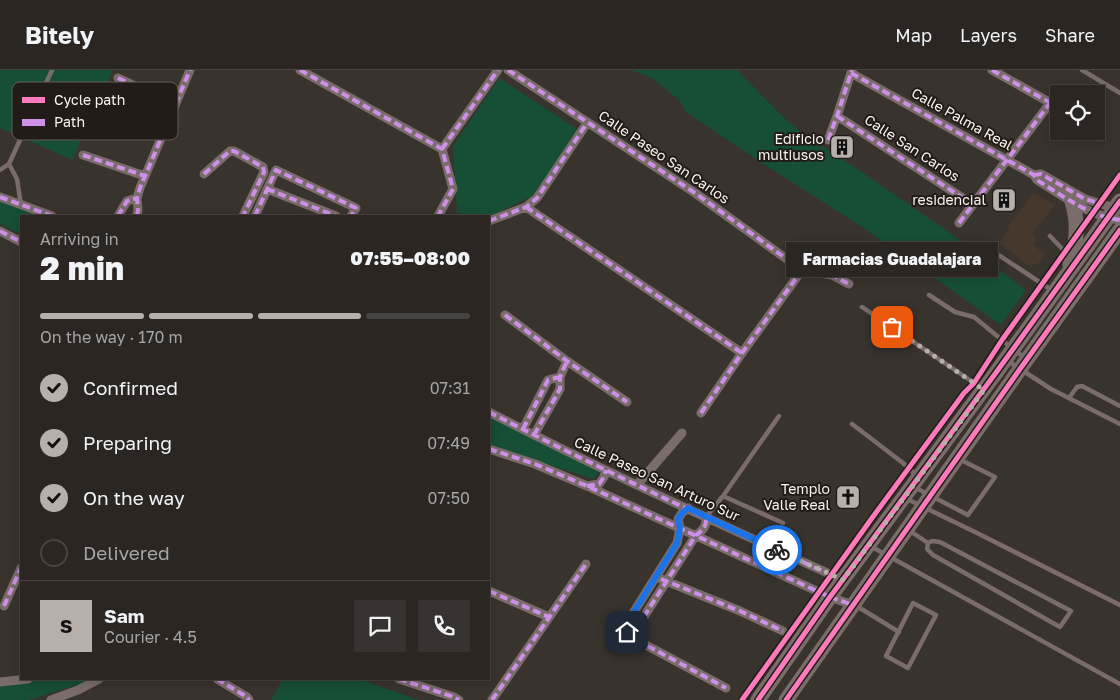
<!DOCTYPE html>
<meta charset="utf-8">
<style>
:root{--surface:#2b2622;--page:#37322f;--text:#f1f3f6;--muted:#a6a5a5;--line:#474340;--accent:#b7b0aa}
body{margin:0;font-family:"Golos Text",sans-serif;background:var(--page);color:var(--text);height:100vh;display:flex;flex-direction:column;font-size:19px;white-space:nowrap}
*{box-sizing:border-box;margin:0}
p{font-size:16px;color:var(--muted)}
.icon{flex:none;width:28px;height:28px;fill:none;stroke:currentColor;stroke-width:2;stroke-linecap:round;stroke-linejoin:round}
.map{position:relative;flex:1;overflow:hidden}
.drawer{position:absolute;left:20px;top:145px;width:470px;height:465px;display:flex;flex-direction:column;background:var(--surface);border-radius:0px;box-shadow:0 2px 12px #0003,0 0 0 1px var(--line)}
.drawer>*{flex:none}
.fabs{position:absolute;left:1050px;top:15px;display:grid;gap:10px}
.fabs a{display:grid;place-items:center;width:55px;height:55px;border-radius:0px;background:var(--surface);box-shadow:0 2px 12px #0003,0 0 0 1px var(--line);font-size:25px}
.pin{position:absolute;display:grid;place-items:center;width:42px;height:42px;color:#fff;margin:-21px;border-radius:10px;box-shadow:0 2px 8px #0006}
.courier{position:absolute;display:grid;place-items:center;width:50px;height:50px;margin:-25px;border:4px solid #1a73e8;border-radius:50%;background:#fff;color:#222;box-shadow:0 1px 6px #0007}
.bubble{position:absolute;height:35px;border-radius:0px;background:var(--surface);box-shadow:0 2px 12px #0003,0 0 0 1px var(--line);font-size:16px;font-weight:800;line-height:35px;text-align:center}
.head em{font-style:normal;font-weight:800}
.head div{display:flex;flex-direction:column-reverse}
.head{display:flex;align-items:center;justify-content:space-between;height:85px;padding:0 20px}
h1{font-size:32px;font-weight:800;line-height:38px}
.bar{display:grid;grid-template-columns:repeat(4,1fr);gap:8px 5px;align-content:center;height:60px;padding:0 20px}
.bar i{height:6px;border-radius:4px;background:var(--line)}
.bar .current{background:var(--accent)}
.bar p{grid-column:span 4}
.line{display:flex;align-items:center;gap:12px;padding:0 20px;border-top:1px solid var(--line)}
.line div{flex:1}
.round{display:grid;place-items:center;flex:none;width:52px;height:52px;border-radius:0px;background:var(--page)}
ol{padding:0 20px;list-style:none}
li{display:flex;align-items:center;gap:15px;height:55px}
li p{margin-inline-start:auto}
li .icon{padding:5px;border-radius:50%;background:var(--accent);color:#111;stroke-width:4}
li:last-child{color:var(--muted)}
li i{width:28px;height:28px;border:2px solid var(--line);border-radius:50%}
header{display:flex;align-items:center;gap:30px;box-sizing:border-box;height:70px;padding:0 25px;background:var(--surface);border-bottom:1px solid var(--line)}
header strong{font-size:24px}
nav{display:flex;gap:28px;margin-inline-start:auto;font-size:18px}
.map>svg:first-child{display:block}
.commercial{fill:#47382e}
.green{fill:#164f35}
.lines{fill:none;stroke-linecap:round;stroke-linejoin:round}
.lane{stroke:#7a6c6a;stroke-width:4.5}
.street{stroke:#7a6c6a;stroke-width:9}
.primary{stroke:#7a6c6a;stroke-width:15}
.quiet{stroke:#ce8fe9;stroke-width:4;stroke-dasharray:8 4;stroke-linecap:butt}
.cycleway-casing{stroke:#211c17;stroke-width:8}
.cycleway{stroke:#fd7abc;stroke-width:5}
.done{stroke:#b7b0aa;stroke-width:5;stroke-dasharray:0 9}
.route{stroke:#1a73e8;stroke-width:6}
.labels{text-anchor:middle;stroke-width:4;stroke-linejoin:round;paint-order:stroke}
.street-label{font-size:14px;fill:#fbf3ed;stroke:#211c17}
.poi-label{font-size:14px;fill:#fbf3ed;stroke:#211c17;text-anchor:end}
.key{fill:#211c17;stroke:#625c57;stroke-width:1}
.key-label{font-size:14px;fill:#fbf3ed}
</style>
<header>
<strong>Bitely</strong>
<nav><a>Map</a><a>Layers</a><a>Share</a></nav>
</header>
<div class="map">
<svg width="1120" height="630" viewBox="0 0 1120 630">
<rect width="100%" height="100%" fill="#39332e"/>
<!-- commercial -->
<path class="commercial" d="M1034,123l21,12 -23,29 5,6 -4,5 12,9 -7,10 -10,1 -29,-22 11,-15 -2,-2z"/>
<!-- green -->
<path class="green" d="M0,0h113l-41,90 -72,-32z
M631,0h106l45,46 15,13 81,54 89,62 59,45 -25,35 -142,-100 -97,-62 -76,-51 -6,-11 -28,-23z
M499,8l78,51 -39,64 -49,24 -20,-1 -12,-4 -4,-66z
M0,129l47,17h-26v18l-21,-10z
M489,344l111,56 -6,9 -105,-33z
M39,609h57l-67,21h-29v-15l29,-2z
M283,609h76l60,21h-148z"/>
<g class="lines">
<!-- lane -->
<path class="lane" d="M1082,0l38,23
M9,94l43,-94
M0,100l9,-6 8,15 4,26
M1050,166l19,20
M988,178l65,43
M929,225l26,17 19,5 39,32 12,9
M862,237l118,80
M1008,291l43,28 69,35
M1069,328l8,-11 5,-1 38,20
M852,354l51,39 13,12
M916,418l52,27 27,-38 -36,-18
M723,426l60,27
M907,429l70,34 143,72
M706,447l17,-21 56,-80
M910,461l18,12 -1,6 6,6 127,72 11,-16 -131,-69 -8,-1 -4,2
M872,477l248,137
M913,533l23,12 -28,53 -22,-12z
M855,535l44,27"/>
<!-- street -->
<path class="street" d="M300,0l142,79 11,40 -15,27
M508,0l187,123 107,77 30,5 17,9
M992,0l57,32
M851,3l183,102 3,5c26,16 52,36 83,40
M118,8l56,26
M837,46l135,88
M828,70l9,-24 15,-46
M442,79l56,-79
M83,85l62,21
M204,104l26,-23h4l29,16 1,5 -21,44
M1034,105l7,-1 44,25 33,10
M267,119l69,27
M0,127l52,19
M526,137l216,146
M118,146l9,-15 10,-3
M137,146l1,-6 -1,-12 3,-10 50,-118
M255,146l21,-46 80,38 -5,8
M489,151l37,-14 11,-9 50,-75
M959,153l101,-133
M0,161l21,11
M505,245l62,46 60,41
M489,342c116,60 235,114 354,168
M701,343l41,-60 60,-83
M523,359l25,-49 12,-3
M534,365l26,-46v-12l7,-16
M489,379l46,15 52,22 243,111 23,8
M637,415l45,-52
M587,416l12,-2 5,-7 2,-7
M688,438l-6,5 -4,6 2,9 -3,15 -47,75 -3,7v7l4,5 95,51
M778,503l9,-18
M661,509l79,32 43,20
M489,521l60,26
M4,536l17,-38
M631,567l65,-102c7,-4 11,-10 10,-18
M217,609l30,18 2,3
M399,609l55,18 5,3
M0,612l28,-3
M51,630l27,-10 21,-11
M492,630l94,-136"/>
<!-- primary -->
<path class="primary" d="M1070,194c7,-21 9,-41 2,-62
M758,630l72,-103 165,-223 125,-173
M786,630l234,-331 100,-139"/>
<!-- quiet -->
<path class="quiet" d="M300,0l142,79 11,40 -15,27
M508,0l187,123 107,77 30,5 17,9
M992,0l57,32
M851,3l183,102 3,5c26,16 52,36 83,40
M118,8l56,26
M837,46l135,88
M828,70l9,-24 15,-46
M442,79l56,-79
M83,85l62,21
M204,104l26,-23h4l29,16 1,5 -21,44
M1034,105l7,-1 44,25 17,5
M267,119l69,27
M0,127l52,19
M526,137l216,146
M118,146l9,-15 10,-3
M137,146l1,-6 -1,-12 3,-10 50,-118
M255,146l21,-46 80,38 -5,8
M489,151l37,-14 11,-9 50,-75
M959,153l101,-133
M0,161l21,11
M505,245l62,46 60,41
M489,342c113,58 229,112 345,164
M701,343l41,-60 60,-83
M523,359l25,-49 12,-3
M534,365l26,-46v-12l7,-16
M489,379l46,15 52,22 243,111 23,8
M587,416l12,-2 5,-7 2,-7
M688,438l-6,5 -4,6 2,9 -3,15 -47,75 -3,7v7l4,5 95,51
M778,503l9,-18
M661,509l79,32 43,20
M489,521l60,26
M4,536l17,-38
M631,567l65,-102c7,-4 11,-10 10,-18
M217,609l30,18 2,3
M399,609l55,18 5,3
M492,630l94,-136"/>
<defs>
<path id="cycleway" d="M742,630l130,-182 92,-125 10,-10 28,-43 118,-165
M758,630l72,-103 165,-223 125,-173
M786,630l234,-331 100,-139"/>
</defs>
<!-- cycleway casing -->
<use href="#cycleway" class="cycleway-casing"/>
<!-- cycleway -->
<use href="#cycleway" class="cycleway"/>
</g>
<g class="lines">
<!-- done -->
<path class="done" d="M777,480l66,30 141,-190 -92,-63"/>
<!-- route -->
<path class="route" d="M627,562v-7l3,-7 47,-75 3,-15 -2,-9 4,-6 6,-5 89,42"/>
</g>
<!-- icons -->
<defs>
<symbol id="building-square" viewBox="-11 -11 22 22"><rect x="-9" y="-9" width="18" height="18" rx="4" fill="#b7b0aa" stroke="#211c17"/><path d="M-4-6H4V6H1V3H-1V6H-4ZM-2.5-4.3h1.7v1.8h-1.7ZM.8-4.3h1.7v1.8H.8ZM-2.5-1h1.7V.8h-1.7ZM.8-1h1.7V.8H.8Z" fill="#111"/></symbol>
<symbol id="church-square" viewBox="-11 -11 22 22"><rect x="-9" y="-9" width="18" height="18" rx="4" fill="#b7b0aa" stroke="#211c17"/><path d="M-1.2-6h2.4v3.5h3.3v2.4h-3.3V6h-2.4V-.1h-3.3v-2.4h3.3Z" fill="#111"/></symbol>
</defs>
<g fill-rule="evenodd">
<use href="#building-square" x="828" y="63" width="28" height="28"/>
<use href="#building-square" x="990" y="116" width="28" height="28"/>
<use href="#church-square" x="834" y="413" width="28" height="28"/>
</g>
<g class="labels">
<!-- street labels -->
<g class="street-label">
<text transform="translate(962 49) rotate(29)" y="5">Calle Palma Real</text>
<text transform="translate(912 78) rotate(33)" y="5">Calle San Carlos</text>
<text transform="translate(664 87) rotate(34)" y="5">Calle Paseo San Carlos</text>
<text transform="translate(657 409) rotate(25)" y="5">Calle Paseo San Arturo Sur</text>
</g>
<!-- poi labels -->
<g class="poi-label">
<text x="824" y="74">Edificio<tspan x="824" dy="16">multiusos</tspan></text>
<text x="986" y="135">residencial</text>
<text x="830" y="424">Templo<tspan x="830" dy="16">Valle Real</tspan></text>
</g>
</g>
<!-- legend -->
<rect x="12" y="12" width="166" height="58" rx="8" class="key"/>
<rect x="22" y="27" width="23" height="6" fill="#fd7abc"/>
<rect x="22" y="49" width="23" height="7" fill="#ce8fe9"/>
<g class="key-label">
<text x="54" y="35">Cycle path</text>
<text x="54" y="57">Path</text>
</g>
</svg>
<div class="fabs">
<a><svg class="icon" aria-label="locate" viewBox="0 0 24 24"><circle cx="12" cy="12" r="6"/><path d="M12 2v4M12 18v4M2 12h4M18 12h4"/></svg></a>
</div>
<div class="pin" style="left:892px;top:257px;background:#ea580c"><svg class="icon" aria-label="bag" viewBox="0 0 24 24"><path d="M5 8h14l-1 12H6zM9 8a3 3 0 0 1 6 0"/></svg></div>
<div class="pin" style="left:627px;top:562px;background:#1f2937"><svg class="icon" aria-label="home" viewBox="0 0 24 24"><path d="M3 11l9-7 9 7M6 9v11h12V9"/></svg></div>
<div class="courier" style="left:777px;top:480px"><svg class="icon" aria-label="bike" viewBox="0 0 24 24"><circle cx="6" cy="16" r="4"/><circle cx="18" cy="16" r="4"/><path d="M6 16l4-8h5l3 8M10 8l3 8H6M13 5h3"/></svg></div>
<div class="bubble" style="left:786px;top:172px;width:212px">Farmacias Guadalajara</div>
<section class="drawer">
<div class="head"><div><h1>2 min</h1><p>Arriving in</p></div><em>07:55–08:00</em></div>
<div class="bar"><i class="current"></i><i class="current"></i><i class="current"></i><i></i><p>On the way · 170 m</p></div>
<ol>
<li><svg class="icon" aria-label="check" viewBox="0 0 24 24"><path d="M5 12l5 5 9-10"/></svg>Confirmed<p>07:31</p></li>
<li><svg class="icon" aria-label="check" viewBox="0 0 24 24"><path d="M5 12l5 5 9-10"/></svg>Preparing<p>07:49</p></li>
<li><svg class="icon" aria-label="check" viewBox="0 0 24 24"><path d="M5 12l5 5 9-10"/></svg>On the way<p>07:50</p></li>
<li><i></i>Delivered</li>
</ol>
<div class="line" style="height:90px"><b class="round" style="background:var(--accent);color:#111">S</b><div><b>Sam</b><p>Courier · 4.5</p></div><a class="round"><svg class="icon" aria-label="chat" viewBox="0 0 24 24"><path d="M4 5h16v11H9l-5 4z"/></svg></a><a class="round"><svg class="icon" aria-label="phone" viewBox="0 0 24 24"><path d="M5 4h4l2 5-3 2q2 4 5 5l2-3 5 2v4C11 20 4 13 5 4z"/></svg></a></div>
</section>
</div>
